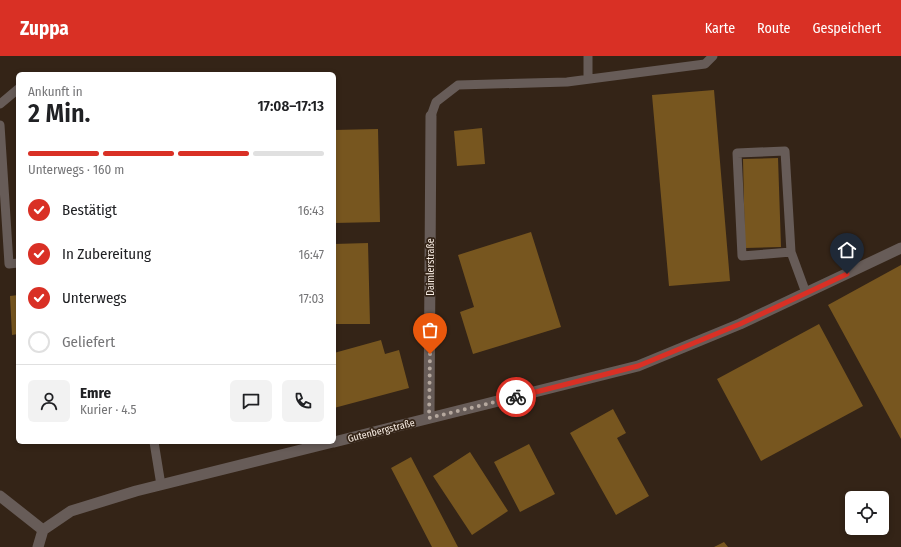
<!DOCTYPE html>
<html lang="de">
<meta charset="utf-8">
<style>
:root{--surface:#fff;--page:#f2f2f2;--text:#202124;--muted:#757577;--line:#e0e0e0;--accent:#d93025}
body{margin:0;font-family:"Fira Sans Condensed",sans-serif;background:var(--page);color:var(--text);height:100vh;display:flex;flex-direction:column;font-size:15px;white-space:nowrap}
*{box-sizing:border-box;margin:0}
p{font-size:13px;color:var(--muted)}
.icon{flex:none;width:22px;height:22px;fill:none;stroke:currentColor;stroke-width:2;stroke-linecap:round;stroke-linejoin:round}
.map{position:relative;flex:1;overflow:hidden}
.drawer{position:absolute;left:16px;top:16px;width:320px;height:372px;display:flex;flex-direction:column;background:var(--surface);border-radius:6px;box-shadow:0 2px 6px #0003}
.drawer>*{flex:none}
.controls{position:absolute;left:845px;top:435px;display:grid;gap:8px}
.controls a{display:grid;place-items:center;width:44px;height:44px;border-radius:6px;background:var(--surface);box-shadow:0 2px 6px #0003;font-size:20px}
.pin{position:absolute;display:grid;place-items:center;width:34px;height:34px;color:#fff;margin:-41px -17px;border-radius:50% 50% 50% 0;rotate:-45deg;box-shadow:0 0 4px #0007}
.pin .icon{rotate:45deg}
.courier{position:absolute;display:grid;place-items:center;width:40px;height:40px;margin:-20px;border:3px solid #d93025;border-radius:50%;background:#fff;color:#222;box-shadow:0 1px 5px #0007}
.headline em{font-style:normal;font-weight:600}
.headline div{display:flex;flex-direction:column-reverse}
.headline{display:flex;align-items:center;justify-content:space-between;height:68px;padding:0 12px}
h1{font-size:26px;font-weight:600;line-height:30px}
.bar{display:grid;grid-template-columns:repeat(4,1fr);gap:6px 4px;align-content:center;height:48px;padding:0 12px}
.bar i{height:5px;border-radius:3px;background:var(--line)}
.bar .active{background:var(--accent)}
.bar p{grid-column:span 4}
.line{display:flex;align-items:center;gap:10px;padding:0 12px;border-top:1px solid var(--line)}
.line div{flex:1}
.round{display:grid;place-items:center;flex:none;width:42px;height:42px;border-radius:6px;background:var(--page)}
ol{padding:0 12px;list-style:none}
li{display:flex;align-items:center;gap:12px;height:44px}
li p{margin-inline-start:auto}
li .icon{padding:4px;border-radius:50%;background:var(--accent);color:#fff;stroke-width:4}
li:last-child{color:var(--muted)}
li i{width:22px;height:22px;border:2px solid var(--line);border-radius:50%}
header{display:flex;align-items:center;gap:24px;box-sizing:border-box;height:56px;padding:0 20px;background:var(--accent);color:#fff}
header strong{font-size:19px}
nav{display:flex;gap:22px;margin-inline-start:auto;font-size:14px}
.map>svg:first-child{display:block}
.building{fill:#77561f}
.lines{fill:none;stroke-linecap:round;stroke-linejoin:round}
.service{stroke:#675c58;stroke-width:9}
.minor{stroke:#675c58;stroke-width:11}
.done{stroke:#b5a89e;stroke-width:4;stroke-dasharray:0 7.2}
.route{stroke:#d93025;stroke-width:5}
.labels{text-anchor:middle;stroke-width:3.5;stroke-linejoin:round;paint-order:stroke}
.street-label{font-size:10px;fill:#faefe6;stroke:#342417}
</style>
<header>
<strong>Zuppa</strong>
<nav><a>Karte</a><a>Route</a><a>Gespeichert</a></nav>
</header>
<div class="map">
<svg width="901" height="491" viewBox="0 0 901 491">
<rect width="100%" height="100%" fill="#342417"/>
<!-- building -->
<path class="building" d="M714,34l16,191 -61,5 -17,-191z
M482,72l3,36 -28,2 -3,-35z
M378,73l2,93 -46,1v-93z
M778,102l3,89 -36,1 -2,-89z
M531,176l30,95 -88,27 -13,-42 14,-5 -16,-52z
M368,187l2,81h-36v-80z
M901,209v174l-73,-134z
M18,239v39l-6,1 -2,-39z
M819,268l44,82 -102,55 -44,-82z
M381,284l4,14 14,-4 10,38 -75,20v-55z
M613,353l13,24 -9,5 32,58 -33,19 -46,-82z
M529,388l26,50 -35,18 -26,-50z
M470,396l38,59 -36,24 -39,-59z
M411,401l47,90h-26l-41,-79z
M724,486l4,5h-14z"/>
<g class="lines">
<!-- service -->
<path class="service" d="M588,0v23
M0,48l18,-15
M431,60l5,-14 22,-17 109,-3 138,-18 8,-8
M0,69l9,139 9,-1
M791,196l-49,4 -5,-103 48,-2 6,101 15,41
M154,386l7,43"/>
<!-- minor -->
<path class="minor" d="M429,362l2,-302
M334,386l304,-76 102,-42 161,-76
M0,440l43,34 -5,17
M43,474l28,-19 65,-20 197,-49"/>
</g>
<g class="lines">
<!-- done -->
<path class="done" d="M430,298l-1,64 87,-21"/>
<!-- route -->
<path class="route" d="M516,341l122,-31 102,-42 107,-50"/>
</g>
<g class="labels">
<!-- street labels -->
<g class="street-label">
<text transform="translate(430 211) rotate(-90)" y="4">Daimlerstraße</text>
<text transform="translate(381 374) rotate(-14)" y="4">Gutenbergstraße</text>
</g>
</g>
</svg>
<div class="controls">
<a><svg class="icon" aria-label="locate" viewBox="0 0 24 24"><circle cx="12" cy="12" r="6"/><path d="M12 2v4M12 18v4M2 12h4M18 12h4"/></svg></a>
</div>
<div class="pin" style="left:430px;top:298px;background:#ea580c"><svg class="icon" aria-label="bag" viewBox="0 0 24 24"><path d="M5 8h14l-1 12H6zM9 8a3 3 0 0 1 6 0"/></svg></div>
<div class="pin" style="left:847px;top:218px;background:#1f2937"><svg class="icon" aria-label="home" viewBox="0 0 24 24"><path d="M3 11l9-7 9 7M6 9v11h12V9"/></svg></div>
<div class="courier" style="left:516px;top:341px"><svg class="icon" aria-label="bike" viewBox="0 0 24 24"><circle cx="6" cy="16" r="4"/><circle cx="18" cy="16" r="4"/><path d="M6 16l4-8h5l3 8M10 8l3 8H6M13 5h3"/></svg></div>
<section class="drawer">
<div class="headline"><div><h1>2 Min.</h1><p>Ankunft in</p></div><em>17:08–17:13</em></div>
<div class="bar"><i class="active"></i><i class="active"></i><i class="active"></i><i></i><p>Unterwegs · 160 m</p></div>
<ol>
<li><svg class="icon" aria-label="check" viewBox="0 0 24 24"><path d="M5 12l5 5 9-10"/></svg>Bestätigt<p>16:43</p></li>
<li><svg class="icon" aria-label="check" viewBox="0 0 24 24"><path d="M5 12l5 5 9-10"/></svg>In Zubereitung<p>16:47</p></li>
<li><svg class="icon" aria-label="check" viewBox="0 0 24 24"><path d="M5 12l5 5 9-10"/></svg>Unterwegs<p>17:03</p></li>
<li><i></i>Geliefert</li>
</ol>
<div class="line" style="height:72px"><a class="round"><svg class="icon" aria-label="person" viewBox="0 0 24 24"><circle cx="12" cy="8" r="4"/><path d="M4 21q1-7 8-7t8 7"/></svg></a><div><b>Emre</b><p>Kurier · 4.5</p></div><a class="round"><svg class="icon" aria-label="chat" viewBox="0 0 24 24"><path d="M4 5h16v11H9l-5 4z"/></svg></a><a class="round"><svg class="icon" aria-label="phone" viewBox="0 0 24 24"><path d="M5 4h4l2 5-3 2q2 4 5 5l2-3 5 2v4C11 20 4 13 5 4z"/></svg></a></div>
</section>
</div>
